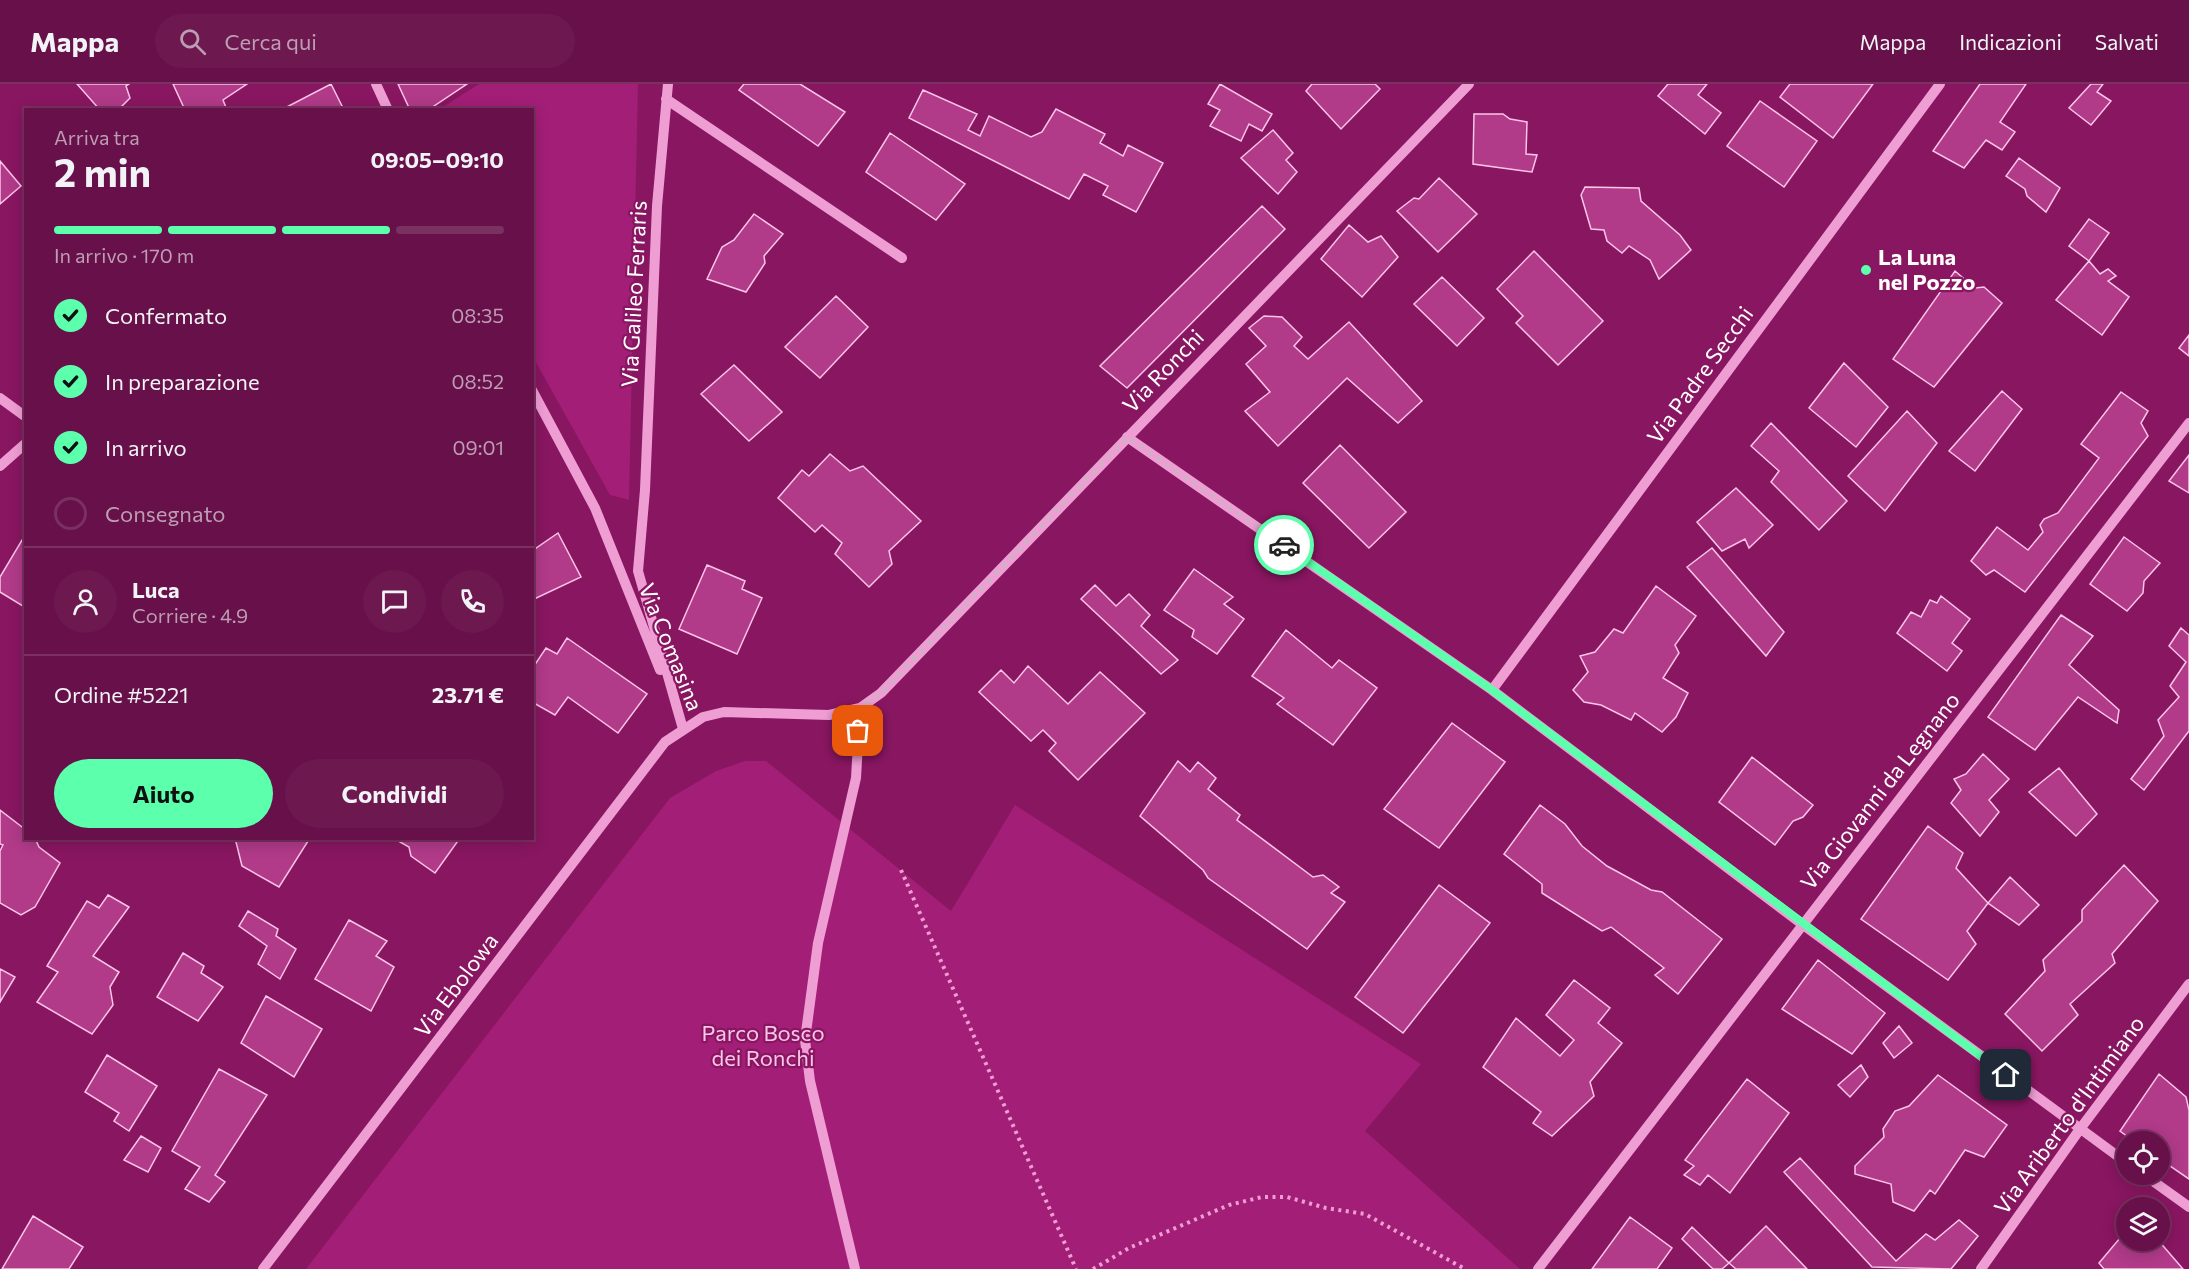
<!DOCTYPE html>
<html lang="it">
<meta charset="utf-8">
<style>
:root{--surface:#671049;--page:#6d1950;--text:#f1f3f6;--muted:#bd9db4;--line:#7a3061;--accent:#5bffac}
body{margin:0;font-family:Commissioner,sans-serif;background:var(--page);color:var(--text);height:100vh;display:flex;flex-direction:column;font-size:22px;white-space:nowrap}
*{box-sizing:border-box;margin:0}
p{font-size:20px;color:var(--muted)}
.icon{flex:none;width:33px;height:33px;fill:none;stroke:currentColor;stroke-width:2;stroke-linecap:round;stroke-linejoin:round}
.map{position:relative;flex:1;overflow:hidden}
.side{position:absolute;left:24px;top:24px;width:510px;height:732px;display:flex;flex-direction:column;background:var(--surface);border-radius:0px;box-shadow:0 3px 15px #0003,0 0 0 2px var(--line)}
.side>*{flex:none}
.controls{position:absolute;left:2116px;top:1047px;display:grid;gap:12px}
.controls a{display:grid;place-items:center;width:54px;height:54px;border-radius:50%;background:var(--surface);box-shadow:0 3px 15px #0003,0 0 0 2px var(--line);font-size:30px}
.pin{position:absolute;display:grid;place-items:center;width:51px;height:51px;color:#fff;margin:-26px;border-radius:12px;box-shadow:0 3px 9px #0006}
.courier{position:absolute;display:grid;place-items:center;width:60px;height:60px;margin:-30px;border:4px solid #5bffac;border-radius:50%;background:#fff;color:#222;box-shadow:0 2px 8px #0007}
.summary em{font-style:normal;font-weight:700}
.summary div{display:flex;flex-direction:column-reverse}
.summary{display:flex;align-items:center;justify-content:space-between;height:102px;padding:0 30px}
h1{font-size:39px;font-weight:700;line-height:45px}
.bar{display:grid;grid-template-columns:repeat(4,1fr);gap:9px 6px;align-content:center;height:72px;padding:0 30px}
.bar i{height:8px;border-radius:4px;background:var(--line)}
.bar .current{background:var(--accent)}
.bar p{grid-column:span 4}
.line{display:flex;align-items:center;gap:15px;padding:0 30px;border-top:2px solid var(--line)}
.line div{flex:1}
.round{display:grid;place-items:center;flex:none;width:63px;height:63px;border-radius:32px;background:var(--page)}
ol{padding:0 30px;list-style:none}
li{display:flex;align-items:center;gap:18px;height:66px}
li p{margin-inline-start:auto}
li .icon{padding:6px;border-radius:50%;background:var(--accent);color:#111;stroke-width:4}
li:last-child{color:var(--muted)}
li i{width:33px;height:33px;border:3px solid var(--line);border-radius:50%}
.action{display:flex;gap:12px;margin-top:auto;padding:12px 30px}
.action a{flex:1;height:69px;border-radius:36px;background:var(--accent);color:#111;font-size:24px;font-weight:700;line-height:69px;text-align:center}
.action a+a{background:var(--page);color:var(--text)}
header{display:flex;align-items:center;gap:36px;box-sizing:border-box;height:84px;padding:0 30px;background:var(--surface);border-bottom:2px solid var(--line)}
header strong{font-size:28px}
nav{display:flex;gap:33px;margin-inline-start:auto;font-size:21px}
.search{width:420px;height:54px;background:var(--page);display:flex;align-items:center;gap:15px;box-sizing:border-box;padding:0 21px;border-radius:33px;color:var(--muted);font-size:22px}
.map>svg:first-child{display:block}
.green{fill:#a31e77}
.building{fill:#b13a89;stroke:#fbc4e9;stroke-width:1.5}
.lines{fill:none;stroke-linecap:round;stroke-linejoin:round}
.path{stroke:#ef9ed4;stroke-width:4;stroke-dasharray:3 4.5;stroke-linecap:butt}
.minor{stroke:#ef9ed4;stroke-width:10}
.done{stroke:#d6adc8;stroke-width:6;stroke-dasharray:0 10.8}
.route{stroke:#5bffac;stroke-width:8}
.poi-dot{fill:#5bffac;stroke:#891661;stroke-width:2}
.labels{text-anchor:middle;stroke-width:4.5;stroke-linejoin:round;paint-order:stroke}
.poi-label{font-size:22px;font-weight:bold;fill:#fff;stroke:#891661;text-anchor:start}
.street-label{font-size:22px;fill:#fff;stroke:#891661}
.park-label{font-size:22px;fill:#fbc4e9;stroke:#891661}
</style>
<header>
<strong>Mappa</strong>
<div class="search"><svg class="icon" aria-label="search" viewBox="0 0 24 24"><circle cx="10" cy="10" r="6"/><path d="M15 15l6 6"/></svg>Cerca qui</div>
<nav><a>Mappa</a><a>Indicazioni</a><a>Salvati</a></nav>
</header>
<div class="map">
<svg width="2189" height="1185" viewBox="0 0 2189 1185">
<rect width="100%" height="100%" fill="#891661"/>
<!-- green -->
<path class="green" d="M479,0h159l-9,416 -19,-5 -77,-138 -1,-247 -92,-1z
M745,677h21l185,150 64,-106 406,259 -56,67 155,138h-1214l364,-471 46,-27z"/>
<!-- building -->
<path class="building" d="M77,0h52l-3,2 4,12 -12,12h-18z
M173,0h74l-24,16 4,10h-42z
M331,0l13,26h-63z
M398,0h69l-39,26h-18z
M744,0h56l45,28 -27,34 -79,-56z
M1220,0l52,30 -10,17 -13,-7 -8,17 -31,-15 10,-16 -12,-6z
M1312,0h63l5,5 -39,40 -35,-38z
M1668,0h39l-9,11 23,18 -16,21 -47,-38z
M1790,0h83l-40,54 -53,-41z
M1980,0h46l-26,38 15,10 -13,18 -16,-10 -22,28 -31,-17z
M2091,0h12l-6,8 14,9 -20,24 -22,-17z
M923,6l54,24 -9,16 12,6 9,-20 42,21 11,-5 14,-23 49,25 -5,9 23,13 5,-11 35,18 -27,49 -33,-17 5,-9 -24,-12 -15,25 -160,-81z
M1760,17l57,40 -33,46 -57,-41z
M1474,30h29l7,5 17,3 -1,32 11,1 -5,17 -59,-8z
M1273,46l20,23 -7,7 11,12 -19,22 -37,-36z
M890,49l75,51 -29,36 -70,-48z
M2019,74l41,30 -14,24 -19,-16 -2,-7 -19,-13z
M0,77l21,25 -21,18z
M1439,94l38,36 -39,38 -41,-41 17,-13 5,1z
M1585,103l54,1 2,13 39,34 11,15 -32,29 -9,-19 -21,-14 -7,7 -15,-12 -3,-11 -13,-1 -10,-34z
M1262,122l23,23 -158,159 -27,-22z
M754,130l29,20 -19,22 1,7 -19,29 -39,-13 15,-32 12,-7z
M2089,135l20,14 -20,28 -20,-15z
M1349,141l19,17 13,-6 17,21 -36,40 -41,-38z
M1534,167l69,70 -45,44 -42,-42 7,-7 -26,-27z
M2089,177l11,13 8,-5 8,7 -8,5 21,16 -27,38 -46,-35z
M1955,187l20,17 9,-1 18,16 -68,84 -41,-28z
M1442,193l42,41 -27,28 -43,-42z
M836,212l32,31 -48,51 -35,-31z
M1264,232l18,1 20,20 -8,9 14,13 41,-37 73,79 -24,22 -51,-45 -69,68 -33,-35 25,-19 -24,-28 20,-18 -17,-18z
M2189,251v21l-10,-8z
M1844,279l44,44 -32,40 -47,-39z
M734,281l48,47 -33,29 -48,-47z
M2002,307l20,18 -47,62 -26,-20z
M2121,308l27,19 -7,12 7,13 -123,156 -31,-22 -8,5 -15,-14 26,-34 31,23 15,-18 -3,-7 4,-6 14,-6 41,-55 -18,-14z
M1907,327l30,32 -52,68 -37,-35z
M1771,339l76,78 -28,29 -48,-48 8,-11 -28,-25z
M1340,361l66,67 -37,36 -66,-65z
M830,370l20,17 13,-5 58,55 -32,30 3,13 -23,23 -34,-33 7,-11 -20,-18 -7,7 -37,-34 24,-28 7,6z
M2189,371v38l-20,-12z
M1736,404l37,37 -24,23 -4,-9 -23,12 -25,-29z
M558,449l23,44 -49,23v-49z
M2124,453l36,26 -16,18 -1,12 -16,18 -37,-27z
M22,456l4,3v65l-26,-16v-15z
M1712,464l72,84 -18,24 -79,-89z
M707,481l38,16 -3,8 20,9 -25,56 -58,-25z
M1194,485l39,28 -9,7 20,15 -27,35 -25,-17 2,-7 -30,-20z
M1095,501l21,21 13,-12 21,21 -9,11 37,34 -17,14 -80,-75z
M1656,502l40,30 -21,29 4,8 -16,25 25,15 -12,24 -14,15 -27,-19 -4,7 -30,-15 -17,-3 -11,-12 15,-18 -8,-16 15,-4 19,-23 9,4z
M1941,512l29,23 -18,24 10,8 -15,20 -50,-38 14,-21 10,5 9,-17 7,3z
M2061,531l32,21 -24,29 50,45 -2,13 -39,-26 -43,53 -47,-33z
M2181,544l8,7v96l-45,59 -13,-11 33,-43 -6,-16 21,-23 -9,-11 16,-24 -17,-16z
M1286,546l46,38 7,-8 38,28 -44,57 -56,-41 7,-6 -32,-22z
M567,554l80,56 -29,39 -50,-36 -13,18 -23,-13v-33l14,-21 11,6z
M1028,582l40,38 32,-32 45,41 -67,67 -29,-29 7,-8 -13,-13 -12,11 -52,-49 22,-22 13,13z
M1452,639l53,39 -66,86 -55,-39z
M1983,670l26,25 -20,21 10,12 -19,24 -29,-33 10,-13 -7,-11 12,-5z
M1752,673l61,48 -10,12 -10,4 -18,24 -56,-43z
M1178,677l12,11 8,-10 18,16 -8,11 32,26 -3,5 76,57 10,-2 16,12 -8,6 14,9 -38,47 -99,-71 -5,-8 -63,-54z
M2059,684l38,46 -21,22 -47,-44z
M1540,721l25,19 17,22 25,20 44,24 11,2 60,47 -44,55 -23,-19 9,-7 -53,-41 -9,4 -60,-38v-9l-38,-30z
M0,726l26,20v8h9l4,9 21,16 -25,44 -14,8 -21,-12v-52l3,-6 -3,-1z
M1928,742l35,27 -7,15 32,35 -21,28 9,13 -28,36 -87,-61z
M235,754h75l-31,49 -37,-21z
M393,754h67l-25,35 -24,-17 -2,-9z
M2124,781l34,36 -46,53 3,9 -45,41 8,11 -36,36 -37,-37 40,-43 -2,-11 39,-39v-11z
M2010,793l29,28 -20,20 -31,-22z
M1439,801l51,38 -87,110 -48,-36z
M108,811l21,12 -36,49 26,16 -9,15 3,18 -21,29 -55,-32 21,-30 -11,-6 40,-65 12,7z
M248,827l30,18 -2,7 20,13 -16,30 -22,-15 9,-18 -28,-20z
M349,836l38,21 -11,15 18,11 -23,44 -56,-32z
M183,869l21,13 -3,7 22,14 -25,34 -41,-24z
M1818,876l67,53 -33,41 -70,-45z
M0,885l15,8 -15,25z
M1574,896l36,28 -12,15 24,20 -32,39 4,14 -42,40 -19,-13 8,-11 -58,-45 33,-49 44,38 14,-16 -28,-25z
M266,912l56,33 -28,48 -53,-34z
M1899,942l13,17 -18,15 -11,-15z
M107,971l50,31 -28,45 -15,-10 5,-8 -34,-21z
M1861,981l7,12 -18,20 -12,-12z
M219,985l48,26 -52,80 10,7 -16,20 -24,-13 15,-22 -28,-16z
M2159,990l27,23 3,13v69l-29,-20v-17h-25l-15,-11z
M1938,991l69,50 -23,32 -19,-7 -30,44 -5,-4 -16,21 -21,-9 -2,-18 -36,-10v-8l29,-29 -1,-8 12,-18 14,-5z
M1747,995l42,34 -59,80 -22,-18 -8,10 -16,-10 10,-9 -9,-6z
M141,1052l20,12 -13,24 -24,-12z
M1800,1074l96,103 30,-27 9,6 24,-20 19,16 -27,33 -79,-2 -88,-95z
M33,1132l50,31 -14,22h-67z
M1630,1133l42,31 -15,21h-65z
M1766,1142l41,43h-71l-7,-6z
M1692,1143l37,36 -7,6h-9l-31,-30z
M2120,1154l9,8 10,-6h19l25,29h-79l-5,-6z"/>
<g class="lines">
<!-- path -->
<path class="path" d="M901,786l175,399
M1093,1185l36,-21 100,-43 33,-8h25l39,11 39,6 100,55"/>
<!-- minor -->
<path class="minor" d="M376,0l12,26
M668,0l-11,122 -12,284 -7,81 45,158
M666,15l236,159
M532,306l63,118 65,162
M0,314l26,19
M1127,353l365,253 310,234 325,239
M0,382l26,-23
M1492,606l448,-606
M2143,1090l46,33
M263,1185l402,-527 38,-25 21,-5 105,3 31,-7 21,-15 588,-609
M855,1185l-45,-188 -5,-41 13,-97 38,-165 4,-70
M1538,1185l651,-846
M1981,1185l99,-140 109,-145"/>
</g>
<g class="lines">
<!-- done -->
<path class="done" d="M858,647l2,-23 21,-15 246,-256 157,108"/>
<!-- route -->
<path class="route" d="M1284,461l208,145 514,385"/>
</g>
<!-- markers -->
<circle class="poi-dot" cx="1866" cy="186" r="6"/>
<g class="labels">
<!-- poi labels -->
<g class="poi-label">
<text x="1878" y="181">La Luna<tspan x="1878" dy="25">nel Pozzo</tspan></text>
</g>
<!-- street labels -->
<g class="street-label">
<text transform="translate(634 210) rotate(-87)" y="8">Via Galileo Ferraris</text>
<text transform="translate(1163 287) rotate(-46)" y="8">Via Ronchi</text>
<text transform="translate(1700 291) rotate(-54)" y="8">Via Padre Secchi</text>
<text transform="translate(671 563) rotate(68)" y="8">Via Comasina</text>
<text transform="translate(1880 707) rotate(-52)" y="8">Via Giovanni da Legnano</text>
<text transform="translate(456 901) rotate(-53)" y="8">Via Ebolowa</text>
<text transform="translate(2069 1031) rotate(-54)" y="8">Via Ariberto d'Intimiano</text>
</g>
<!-- park labels -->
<g class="park-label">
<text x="763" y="957">Parco Bosco<tspan x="763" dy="25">dei Ronchi</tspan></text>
</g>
</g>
</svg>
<div class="controls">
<a><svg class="icon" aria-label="locate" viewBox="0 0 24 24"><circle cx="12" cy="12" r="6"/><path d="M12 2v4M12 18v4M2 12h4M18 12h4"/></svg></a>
<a><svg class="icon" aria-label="layers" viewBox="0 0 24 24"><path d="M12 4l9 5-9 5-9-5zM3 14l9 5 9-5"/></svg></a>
</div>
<div class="pin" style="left:858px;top:647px;background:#ea580c"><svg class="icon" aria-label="bag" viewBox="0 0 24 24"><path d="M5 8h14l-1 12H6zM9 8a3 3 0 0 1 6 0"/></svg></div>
<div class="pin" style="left:2006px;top:991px;background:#1f2937"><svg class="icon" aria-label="home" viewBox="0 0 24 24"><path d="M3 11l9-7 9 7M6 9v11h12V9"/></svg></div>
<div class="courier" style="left:1284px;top:461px"><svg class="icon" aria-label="car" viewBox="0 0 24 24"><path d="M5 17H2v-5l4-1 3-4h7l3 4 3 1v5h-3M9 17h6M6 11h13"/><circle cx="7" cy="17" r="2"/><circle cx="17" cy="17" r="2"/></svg></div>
<section class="side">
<div class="summary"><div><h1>2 min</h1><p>Arriva tra</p></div><em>09:05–09:10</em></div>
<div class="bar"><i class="current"></i><i class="current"></i><i class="current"></i><i></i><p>In arrivo · 170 m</p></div>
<ol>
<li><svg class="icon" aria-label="check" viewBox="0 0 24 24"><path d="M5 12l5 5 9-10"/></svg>Confermato<p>08:35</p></li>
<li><svg class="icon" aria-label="check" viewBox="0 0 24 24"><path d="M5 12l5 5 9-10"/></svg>In preparazione<p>08:52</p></li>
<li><svg class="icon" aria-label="check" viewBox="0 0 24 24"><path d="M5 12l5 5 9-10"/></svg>In arrivo<p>09:01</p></li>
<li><i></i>Consegnato</li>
</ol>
<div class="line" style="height:108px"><a class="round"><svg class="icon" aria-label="person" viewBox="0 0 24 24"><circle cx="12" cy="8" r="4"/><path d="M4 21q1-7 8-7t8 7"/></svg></a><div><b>Luca</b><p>Corriere · 4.9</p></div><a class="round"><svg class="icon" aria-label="chat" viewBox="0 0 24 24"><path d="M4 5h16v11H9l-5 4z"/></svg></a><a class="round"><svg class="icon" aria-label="phone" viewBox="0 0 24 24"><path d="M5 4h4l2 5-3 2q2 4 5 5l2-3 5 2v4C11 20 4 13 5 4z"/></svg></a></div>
<div class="line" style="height:78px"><div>Ordine #5221</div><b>23.71 €</b></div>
<div class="action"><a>Aiuto</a><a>Condividi</a></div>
</section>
</div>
